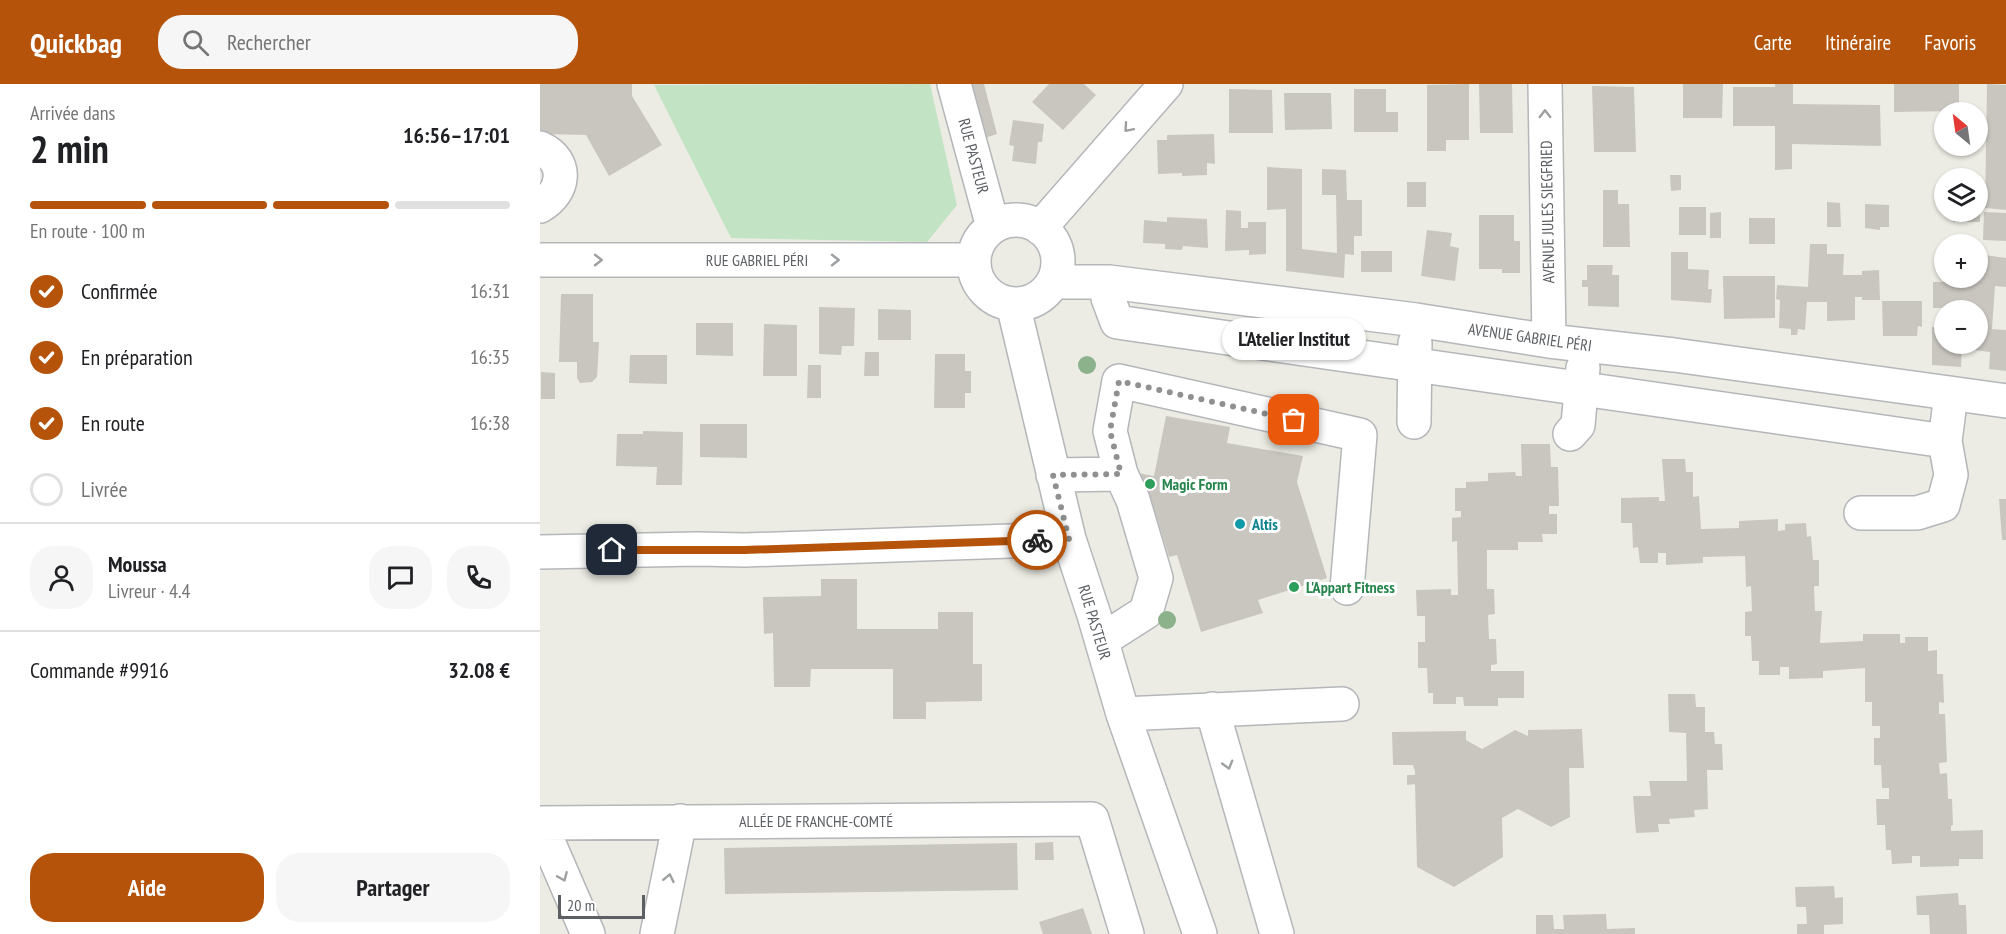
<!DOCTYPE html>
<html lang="fr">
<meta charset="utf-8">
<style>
:root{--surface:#fff;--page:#f6f6f6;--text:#202124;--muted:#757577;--line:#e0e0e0;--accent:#b45309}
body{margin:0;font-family:"PT Sans Narrow",sans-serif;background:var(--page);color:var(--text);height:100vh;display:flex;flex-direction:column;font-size:22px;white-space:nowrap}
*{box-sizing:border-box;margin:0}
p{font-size:20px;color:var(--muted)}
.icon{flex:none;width:33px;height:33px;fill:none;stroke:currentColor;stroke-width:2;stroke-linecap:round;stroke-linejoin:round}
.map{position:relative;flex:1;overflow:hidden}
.drawer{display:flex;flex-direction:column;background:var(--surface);width:540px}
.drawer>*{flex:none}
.needle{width:39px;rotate:331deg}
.buttons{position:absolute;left:1394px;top:18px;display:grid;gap:12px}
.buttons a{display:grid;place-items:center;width:54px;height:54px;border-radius:50%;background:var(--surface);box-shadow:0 2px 4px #0004;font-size:30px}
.scale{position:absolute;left:18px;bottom:15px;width:87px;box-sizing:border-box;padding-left:6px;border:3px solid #5c5f63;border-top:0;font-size:16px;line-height:21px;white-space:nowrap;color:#5c5f63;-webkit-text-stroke:4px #fff;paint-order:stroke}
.pin{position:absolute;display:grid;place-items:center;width:51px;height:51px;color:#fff;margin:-26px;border-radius:12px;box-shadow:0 3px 9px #0006}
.courier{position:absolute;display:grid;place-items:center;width:60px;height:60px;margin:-30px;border:4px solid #b45309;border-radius:50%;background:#fff;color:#222;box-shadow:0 2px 8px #0007}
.bubble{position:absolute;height:42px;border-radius:21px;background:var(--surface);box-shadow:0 2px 4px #0004;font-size:20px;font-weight:700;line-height:42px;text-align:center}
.overview em{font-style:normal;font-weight:700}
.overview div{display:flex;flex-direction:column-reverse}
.overview{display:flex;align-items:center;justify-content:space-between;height:102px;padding:0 30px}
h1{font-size:39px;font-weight:700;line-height:45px}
.bar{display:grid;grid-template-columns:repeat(4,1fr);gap:9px 6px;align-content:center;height:72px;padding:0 30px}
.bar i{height:8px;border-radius:4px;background:var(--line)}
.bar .current{background:var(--accent)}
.bar p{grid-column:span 4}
.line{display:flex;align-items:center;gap:15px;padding:0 30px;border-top:2px solid var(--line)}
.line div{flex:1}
.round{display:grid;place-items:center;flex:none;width:63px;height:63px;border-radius:24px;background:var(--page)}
ol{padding:0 30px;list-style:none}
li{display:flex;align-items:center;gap:18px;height:66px}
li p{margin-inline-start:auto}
li .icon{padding:6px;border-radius:50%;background:var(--accent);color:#fff;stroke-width:4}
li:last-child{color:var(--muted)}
li i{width:33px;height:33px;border:3px solid var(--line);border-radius:50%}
.primary-button{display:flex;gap:12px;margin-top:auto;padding:12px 30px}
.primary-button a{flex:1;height:69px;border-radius:24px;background:var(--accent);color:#fff;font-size:24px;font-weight:700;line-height:69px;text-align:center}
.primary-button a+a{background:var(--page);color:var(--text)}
header{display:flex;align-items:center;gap:36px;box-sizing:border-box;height:84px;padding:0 30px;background:var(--accent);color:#fff}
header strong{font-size:28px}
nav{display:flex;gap:33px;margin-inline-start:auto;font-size:21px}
.search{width:420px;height:54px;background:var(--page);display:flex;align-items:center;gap:15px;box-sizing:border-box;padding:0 21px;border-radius:24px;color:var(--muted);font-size:22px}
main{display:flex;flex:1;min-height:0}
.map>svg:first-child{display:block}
.green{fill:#c2e3c4}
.building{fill:#c9c6c0}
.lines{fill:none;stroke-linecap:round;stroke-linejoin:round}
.minor-casing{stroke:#b4b6ba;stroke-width:36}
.minor{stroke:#fff;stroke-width:33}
.tree{fill:#8cb28b}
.oneway{stroke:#9d9fa1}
.done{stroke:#8f9090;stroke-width:6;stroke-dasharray:0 10.8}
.route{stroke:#b45309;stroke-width:8}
.leisure-dot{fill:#2e9e5b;stroke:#fff;stroke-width:2}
.culture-dot{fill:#0f9aa8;stroke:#fff;stroke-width:2}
.labels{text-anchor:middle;stroke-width:6;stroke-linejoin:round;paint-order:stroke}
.street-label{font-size:16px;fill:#5c5f63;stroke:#fff}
.leisure-label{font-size:16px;font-weight:bold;fill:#27864d;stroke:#fff;text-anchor:start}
.culture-label{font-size:16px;font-weight:bold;fill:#0d838f;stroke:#fff;text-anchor:start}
</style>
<header>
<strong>Quickbag</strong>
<div class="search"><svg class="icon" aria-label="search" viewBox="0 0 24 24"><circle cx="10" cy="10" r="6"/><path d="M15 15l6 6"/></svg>Rechercher</div>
<nav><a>Carte</a><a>Itinéraire</a><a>Favoris</a></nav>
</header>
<main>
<section class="drawer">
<div class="overview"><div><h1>2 min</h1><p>Arrivée dans</p></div><em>16:56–17:01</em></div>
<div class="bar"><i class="current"></i><i class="current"></i><i class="current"></i><i></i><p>En route · 100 m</p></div>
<ol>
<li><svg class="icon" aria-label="check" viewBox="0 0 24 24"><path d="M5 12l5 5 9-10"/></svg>Confirmée<p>16:31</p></li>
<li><svg class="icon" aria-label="check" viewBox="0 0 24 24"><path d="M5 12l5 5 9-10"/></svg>En préparation<p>16:35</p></li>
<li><svg class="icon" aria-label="check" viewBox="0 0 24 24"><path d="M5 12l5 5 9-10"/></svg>En route<p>16:38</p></li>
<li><i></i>Livrée</li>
</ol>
<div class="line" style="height:108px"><a class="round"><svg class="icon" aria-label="person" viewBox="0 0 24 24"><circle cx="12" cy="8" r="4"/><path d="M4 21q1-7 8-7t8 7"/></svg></a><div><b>Moussa</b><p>Livreur · 4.4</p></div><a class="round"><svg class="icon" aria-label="chat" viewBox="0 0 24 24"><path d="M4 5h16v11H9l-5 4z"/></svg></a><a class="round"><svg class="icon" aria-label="phone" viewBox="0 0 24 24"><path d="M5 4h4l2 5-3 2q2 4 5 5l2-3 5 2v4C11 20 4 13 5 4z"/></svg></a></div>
<div class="line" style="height:78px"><div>Commande #9916</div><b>32.08 €</b></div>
<div class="primary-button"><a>Aide</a><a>Partager</a></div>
</section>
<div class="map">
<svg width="1466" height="850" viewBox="0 0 1466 850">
<rect width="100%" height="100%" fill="#edece4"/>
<!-- green -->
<path class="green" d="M390,0l27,121 -30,37 -196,-4 -77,-153z"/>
<!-- building -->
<path class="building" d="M0,0h92v12l30,49 -53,31 -23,-41 -46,-1z
M431,0h13l13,50 -12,4z
M509,0h35l12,11 -33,35 -31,-28z
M929,0v56h-23v11h-19v-66z
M939,0h33l1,49h-33z
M1143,0h40l-1,34h-39z
M1235,0h18v20l87,1 1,41 -89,-2v25l-17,1v-44h-42v-39h42z
M1354,0h65v27l-65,1z
M1447,0l19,1v125l-21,-2z
M1052,2l42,1 2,65h-42z
M689,5l43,1 1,43h-44z
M814,5h32v23h12v20h-44z
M744,9h47l1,36 -47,1z
M473,36l31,4 -2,18h-4l-2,22 -24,-3 2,-15 -5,-1z
M674,50l1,30 -8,-1v12l-25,1v-3l-24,1 -1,-34h10v-5z
M727,83l35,2v80l35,4 -1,-58h-14v-26l24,1 1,30h15v36h-8v19l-9,-1 -1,24 -58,-7v-62l-19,1z
M1130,91h11v15l-10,1z
M867,98h19v25h-19z
M1063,106h15v14h11l1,43h-27z
M1287,118l13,1 1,24h-14z
M1325,120l24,1v22h-9v3l-15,-2z
M1139,123h27v28h-27z
M1437,124h3v14h-27v-10h24z
M686,126l15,1v17h7v-6h18v32l-17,1v-5l-24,1z
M1181,128v26h-11v-25z
M1444,128l22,1v28l-23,-1z
M939,131h35v26h6v32h-18v-4h-23z
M627,133l40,2 1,29 -25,-2 -1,4 -17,-1v-5l-22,-1 1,-23 23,2z
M1209,134h26v26h-26z
M887,146l25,3 -2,13 9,2 -4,33 -34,-5z
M1270,160h17v10h17l-1,21h19v-4l17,-1 1,30h-18v-3h-7v23l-28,1v-19h-20l-2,28 -7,-1 -1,6h-6v-6l-12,-1 1,-28 -4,-1 1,-14 31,2z
M821,167h31v21h-31z
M1131,168h17v17l21,1 -1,19h4l-1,14 -40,-3z
M1437,170l29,4v29l-11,-1 -3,43 14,1v41l-17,-2 1,-17 -16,-2v-6h3v-34h-2v-2h-42v-26h19v-4h25z
M1047,181h26l-1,10h7v32l-31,-1v-19h-6v-7h5z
M1183,192h52v42l-51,1z
M21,210h32v48h6l-2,35 -5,5 -12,1 -3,-5v-16h-18z
M1342,217h40v26l-4,-1 -1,10h-34z
M279,223l36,1 -1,38h-12l-1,9 -22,-1z
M338,225l33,1v30h-33z
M156,239h37v33l-37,-1z
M224,240l33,1v51h-34z
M1392,243h12v17h18l-1,23 -29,-2z
M325,268h14v24h-15z
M395,270h30v17h6v22h-6v15h-31z
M90,271h37v29l-38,-1z
M268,281h13v33h-14z
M1,288l14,1v26h-14z
M626,332l64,11 -3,16 76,13 -6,26 30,96 -69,22 5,13 -62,19 -24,-77 -8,2 -19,-61 -7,2 -5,-25 16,3z
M160,340h47v34l-47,-1z
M103,347l40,1 -1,53h-26l1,-18 -41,-1 1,-32h26z
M981,360h29l1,23h7l1,39h-10v8h8v20h-15l1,8h-25v8h-31v39h7l1,25 -7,1 1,24h7l1,25 -6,1v6h33v27h-26v8h-34l-1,-9h-7v7h-23v-11h-5l-1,-25h-9v-26h7v-26h-8l-1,-26 35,-1v6h7l-1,-54 -5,1v-24l9,-1v-6h-6v-23h11v-6l22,-1v-8l27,-1 1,4h6z
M1122,375h23l1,13h7v25l6,-1 2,33 38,-1v-7l39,-2v12l7,-1v-6l21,-1 1,14 4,-1 2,24h6v26h-5l1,25h7l-2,32 43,-2v-7h37v9h5v-6h23v14l9,-1v24h6l1,29 -5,-1v12h6l2,48 -8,1 1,11 7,-1 1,26h4l1,26 -2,1v5l32,-1v29h-24v7l-39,1v-11h-8v7l-20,1 -1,-14h-5l-1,-25h-8l-1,-26h13v-11h-7l-1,-23h-7v-27h6v-12h-8v-24h-7v-34l-42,3v7l-34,1v-12h-9v8h-21v-14h-7l-1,-25h-6v-24l7,-1 -1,-25 -5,1 -1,-31 -42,1v6l-37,2v-12h-8v10h-18l-2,-16 -5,1 -1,-25h-11v-25l38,-1v4h6z
M1459,415h7v41h-4z
M281,495h36v50h81v-17h35v52h9v37l-56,1v17h-33v-50h-82l-1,18h-36l-1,-54 -9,1 -1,-37 58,-1z
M1128,610h27l1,13h9v25h9l1,12h7l1,26h-16l1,39 -14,1 1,7 -26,2 1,5h-12l1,8 -23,1 -3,-37h18l-2,-15h38l-1,-48 -17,-1z
M1042,645l2,39h-15l1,49 -19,10 -33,-18 -16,9 1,39 -49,30 -37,-20 -2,-83 -8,1v-10h8v-4l-2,-6h-20l-1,-33 74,-1v9l16,9 33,-19 13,6v-6z
M513,758l1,18h-19v-17z
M477,759l1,47 -293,4 -1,-46z
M1294,802l1,12 8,-1v27l-19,1v9h-27v-10h10l-1,-17h-10l-1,-20z
M1418,809l1,12h7l1,29h-37l-1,-19h-12l-1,-19z
M543,824l9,26h-49l-4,-12z
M1066,830l1,15 28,-1v6h-99v-19h17l1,14h10l-1,-14z"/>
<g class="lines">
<defs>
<path id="minor" d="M414,0l39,143
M1005,0l4,257
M0,64c29,13 25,44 0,58
M434 178a42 42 0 1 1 84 0a42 42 0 1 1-84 0Z
M500,144l126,-144
M0,176h434
M513,198h56l307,38 133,21 125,14 332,46
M569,198l-1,16 9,24 828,119
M473,220l56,235 25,76 29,99 77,220
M874,338l1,-79
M1030,350l8,-9 5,-57
M581,390l-11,-43 9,-50 241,54 -13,153
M513,391l68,-1 12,26 23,78 -10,34 -44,28
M1321,429h56l26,-8 8,-30 -6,-34 6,-46
M0,468l157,-3 48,1 324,-11
M672,625l65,225
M583,630l219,-10
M0,739l552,-4 35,115
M0,739l48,111
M117,850l23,-113"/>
</defs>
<!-- minor casing -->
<use href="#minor" class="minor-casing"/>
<!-- minor -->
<use href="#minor" class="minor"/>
</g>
<!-- trees -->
<g class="tree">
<circle cx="547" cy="281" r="9"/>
<circle cx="627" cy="536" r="9"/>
</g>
<!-- one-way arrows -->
<defs><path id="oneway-chevron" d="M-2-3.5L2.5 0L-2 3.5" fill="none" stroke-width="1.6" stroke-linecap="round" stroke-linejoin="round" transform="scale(1.5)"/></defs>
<g class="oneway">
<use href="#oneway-chevron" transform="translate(1005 30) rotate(-91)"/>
<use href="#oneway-chevron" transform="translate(588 44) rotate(131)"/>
<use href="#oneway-chevron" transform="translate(58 176)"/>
<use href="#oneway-chevron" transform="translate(295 176)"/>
<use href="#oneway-chevron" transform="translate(688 681) rotate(74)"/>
<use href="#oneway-chevron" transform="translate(23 793) rotate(67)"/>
<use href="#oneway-chevron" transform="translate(129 794) rotate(-78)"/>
</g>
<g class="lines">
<!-- done -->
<path class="done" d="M497,456l32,-1 -16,-64 68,-1 -11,-43 9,-50 175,39"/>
<!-- route -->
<path class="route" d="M72,466h133l292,-10"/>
</g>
<!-- markers -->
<g class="leisure-dot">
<circle cx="610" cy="400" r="6"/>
<circle cx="754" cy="503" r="6"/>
</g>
<circle class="culture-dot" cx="700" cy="440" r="6"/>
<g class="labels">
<!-- street labels -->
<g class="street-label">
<text transform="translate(434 72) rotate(75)" y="6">RUE PASTEUR</text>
<text transform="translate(1007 128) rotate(-91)" y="6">AVENUE JULES SIEGFRIED</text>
<text x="217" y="182">RUE GABRIEL PÉRI</text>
<text transform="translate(990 253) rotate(8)" y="6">AVENUE GABRIEL PÉRI</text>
<text transform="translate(555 538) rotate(73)" y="6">RUE PASTEUR</text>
<text x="276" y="743">ALLÉE DE FRANCHE-COMTÉ</text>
</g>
<!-- leisure labels -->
<g class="leisure-label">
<text x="622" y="406">Magic Form</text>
<text x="766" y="509">L'Appart Fitness</text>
</g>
<!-- culture labels -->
<g class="culture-label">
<text x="712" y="446">Altis</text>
</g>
</g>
</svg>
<div class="buttons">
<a><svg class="needle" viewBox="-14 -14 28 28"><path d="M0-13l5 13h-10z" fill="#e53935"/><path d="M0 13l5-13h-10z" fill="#757577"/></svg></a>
<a><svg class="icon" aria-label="layers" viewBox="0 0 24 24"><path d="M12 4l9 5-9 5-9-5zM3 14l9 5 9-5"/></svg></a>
<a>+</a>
<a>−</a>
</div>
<div class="scale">20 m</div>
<div class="pin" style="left:754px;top:336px;background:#ea580c"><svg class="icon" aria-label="bag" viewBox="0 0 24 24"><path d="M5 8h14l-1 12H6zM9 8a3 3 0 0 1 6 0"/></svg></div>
<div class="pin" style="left:72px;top:466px;background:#1f2937"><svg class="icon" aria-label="home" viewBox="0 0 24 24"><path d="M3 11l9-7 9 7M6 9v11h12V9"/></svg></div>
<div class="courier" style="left:497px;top:456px"><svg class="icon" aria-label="bike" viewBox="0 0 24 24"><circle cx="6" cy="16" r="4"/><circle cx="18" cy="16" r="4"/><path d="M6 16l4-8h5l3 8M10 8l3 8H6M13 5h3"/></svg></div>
<div class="bubble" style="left:682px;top:234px;width:144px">L'Atelier Institut</div>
</div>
</main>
